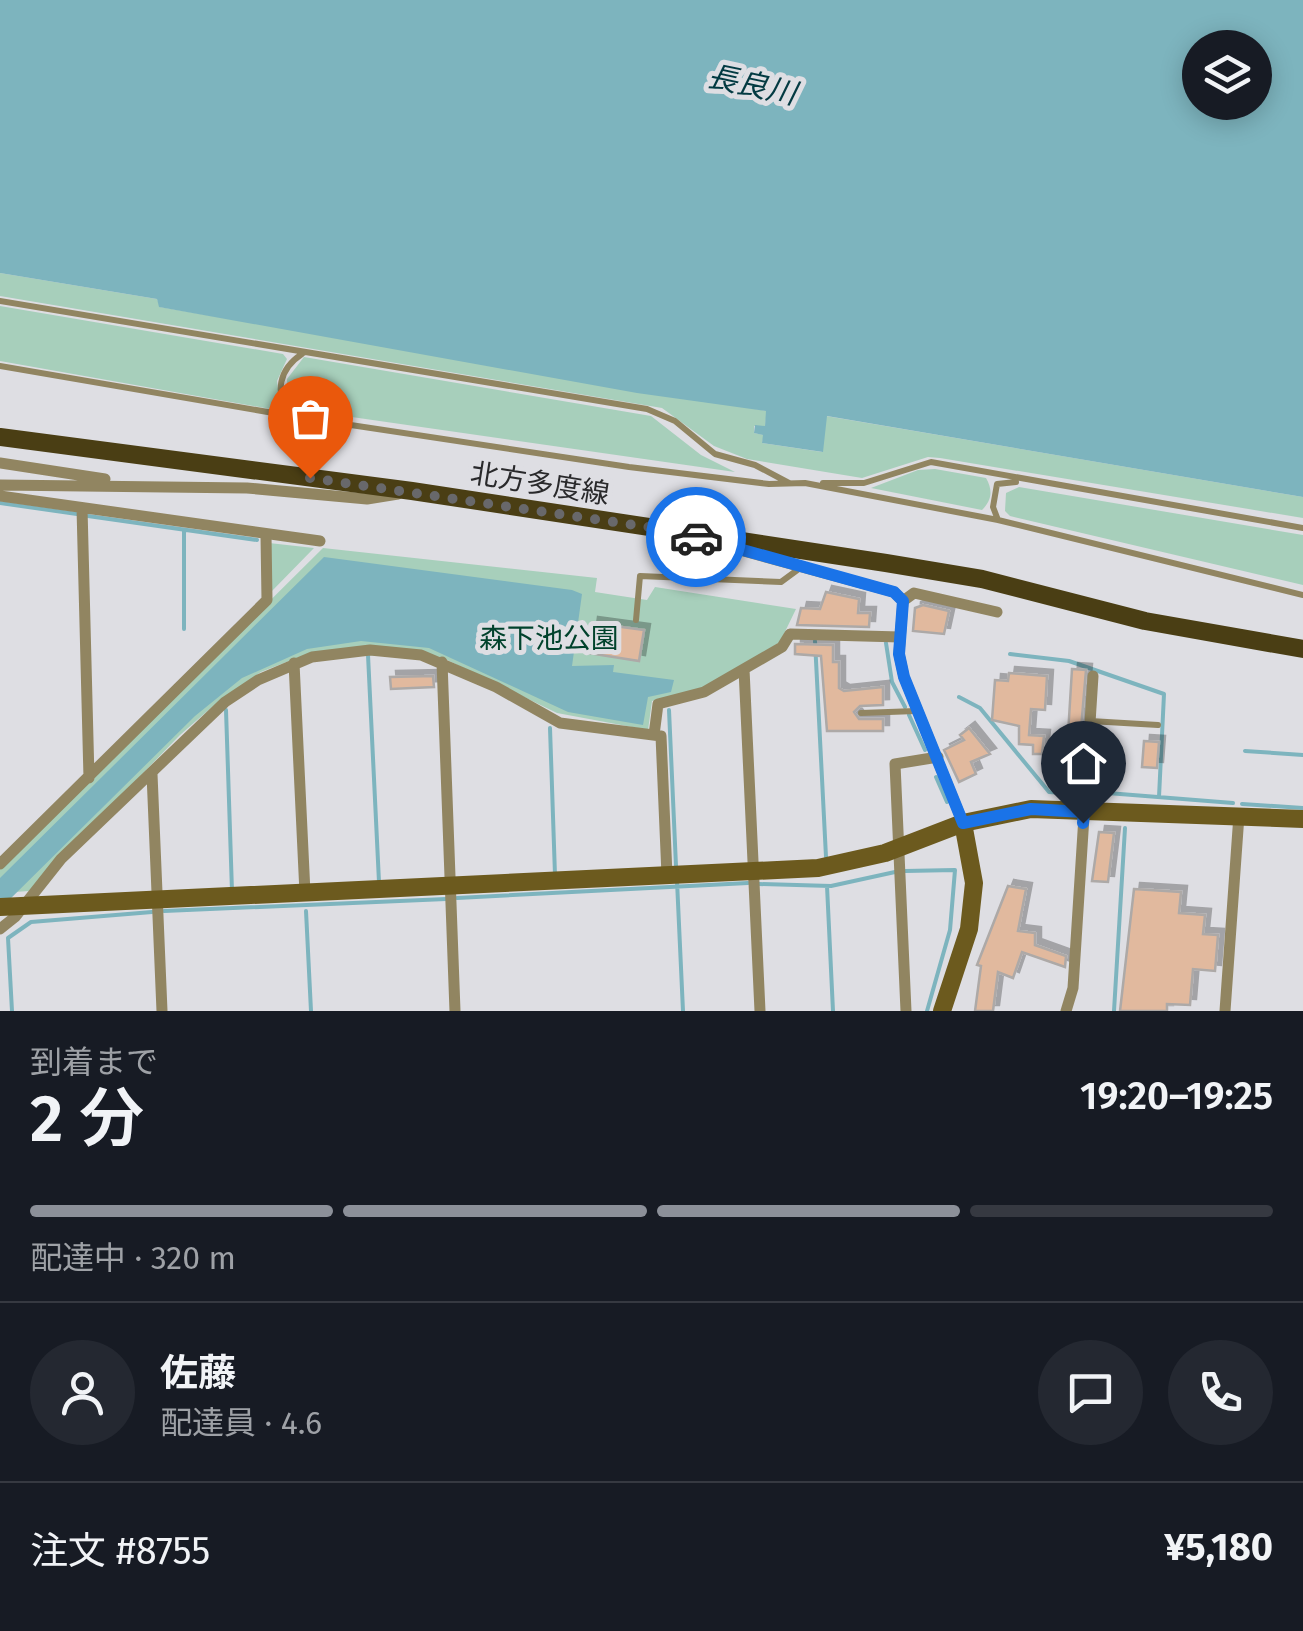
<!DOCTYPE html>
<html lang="ja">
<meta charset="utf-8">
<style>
:root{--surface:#171b24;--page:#242831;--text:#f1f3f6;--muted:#9ea1a6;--line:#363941;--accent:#8c9099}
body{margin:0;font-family:"Fira Sans","Noto Sans JP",sans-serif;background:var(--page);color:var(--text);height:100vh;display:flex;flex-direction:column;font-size:38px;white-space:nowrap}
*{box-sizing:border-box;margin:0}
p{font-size:32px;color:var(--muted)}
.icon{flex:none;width:55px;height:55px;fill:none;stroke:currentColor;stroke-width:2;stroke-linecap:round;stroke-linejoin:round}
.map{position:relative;height:1011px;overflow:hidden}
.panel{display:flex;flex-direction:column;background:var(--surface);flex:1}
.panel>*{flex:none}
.buttons{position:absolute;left:1182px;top:30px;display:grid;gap:20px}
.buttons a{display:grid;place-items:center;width:90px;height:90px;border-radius:50%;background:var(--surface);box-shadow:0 5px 25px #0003;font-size:50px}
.pin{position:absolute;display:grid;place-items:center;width:85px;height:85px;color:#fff;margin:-102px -42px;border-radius:50% 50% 50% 0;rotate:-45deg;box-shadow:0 0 10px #0007}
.pin .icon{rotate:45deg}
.courier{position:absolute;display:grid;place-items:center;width:100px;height:100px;margin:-50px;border:8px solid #1a73e8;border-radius:50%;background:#fff;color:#222;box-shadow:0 2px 12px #0007}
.head em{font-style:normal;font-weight:600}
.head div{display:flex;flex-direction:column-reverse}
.head{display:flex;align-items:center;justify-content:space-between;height:170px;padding:0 30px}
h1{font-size:65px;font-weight:600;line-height:75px}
.bar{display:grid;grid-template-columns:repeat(4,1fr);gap:15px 10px;align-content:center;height:120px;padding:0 30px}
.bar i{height:12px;border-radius:8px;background:var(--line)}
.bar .selected{background:var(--accent)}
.bar p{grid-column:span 4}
.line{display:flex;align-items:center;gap:25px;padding:0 30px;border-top:2px solid var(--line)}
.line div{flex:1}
.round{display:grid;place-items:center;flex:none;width:105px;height:105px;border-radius:52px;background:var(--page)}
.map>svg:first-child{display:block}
.green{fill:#a7cfbb}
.water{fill:#7db4be;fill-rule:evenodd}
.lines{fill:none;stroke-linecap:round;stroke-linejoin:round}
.stream{stroke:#7db4be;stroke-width:4}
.building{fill:#e1b99e;stroke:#ada9a7;stroke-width:2.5;filter:url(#shadow)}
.lane{stroke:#918561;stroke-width:6}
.street{stroke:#918561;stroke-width:11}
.secondary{stroke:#6c5a1e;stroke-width:18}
.primary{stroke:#4a3e14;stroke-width:18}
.done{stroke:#68686b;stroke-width:10;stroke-dasharray:0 18}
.route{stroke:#1a73e8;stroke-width:12}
.labels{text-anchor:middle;stroke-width:10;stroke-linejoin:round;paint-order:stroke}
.street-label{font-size:28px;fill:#29292b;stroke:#dedee3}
.park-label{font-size:28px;fill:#01422c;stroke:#dedee3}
.water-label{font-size:30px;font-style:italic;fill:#033a42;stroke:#dedee3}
</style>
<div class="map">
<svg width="1303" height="1011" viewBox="0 0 1303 1011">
<defs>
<filter id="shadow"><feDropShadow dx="6" dy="-6" stdDeviation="0" flood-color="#0004"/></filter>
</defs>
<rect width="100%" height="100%" fill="#dedee3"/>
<!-- green -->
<path class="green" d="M0,273l157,26 3,8 607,104 -2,15h-11v7l10,2 -2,8 60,9 4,-36 477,81v21l-363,-60 -12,-1 -66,21 -115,-19 -33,-13 -52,-38 -662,-112z
M0,306l283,48 4,5 -10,22 3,25 -4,4 -276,-49z
M304,357l347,59 50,39 34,17 -439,-63 -8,-10 -1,-20z
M935,469l51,9c7,12 6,22 -4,32l-111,-22 47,-18z
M1019,487l284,48v50l-293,-69 -5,-5 1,-18z
M269,543l45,5 -43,44z
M323,548l274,30 -2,14 52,8 8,-13 141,22 -16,33 -76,47 -52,12 -4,29 -91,-17 -116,-56 -134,-3 -46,18 -41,28 -40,35 -151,156 -29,2v-24z"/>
<!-- water -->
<path class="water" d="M0,0h1303v497l-476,-81 -4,36 -61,-9 1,-8 -9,-2 1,-8 10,1 1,-15 -129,-18 -478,-86 -2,-8 -157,-26zM1200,48h55v54h-55z
M324,557l248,33 10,4 -10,72 42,-1 -1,7 61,8 -3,12 -23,5 -5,28 -75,-13 -139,-64 -68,-7 -54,8 -65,29 -47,38 -195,193v-31z"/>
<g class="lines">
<!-- stream -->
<path class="stream" d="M0,503l77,11
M88,516l169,24
M184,530v99
M815,641l11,216
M886,643l6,39 13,25
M1010,654l59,7 95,33 -5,103
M368,655l11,227
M959,697l21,11 69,84 28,2
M226,710l6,181
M669,710l7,156
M909,715l16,35
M550,728l5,147
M1245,751l58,4
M936,777l11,25
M1095,792l138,11
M1242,804l61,4
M905,871l50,-1 -5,60 -23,81
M677,881l6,130
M759,884l72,2 64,-14
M827,886l6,125
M457,898l291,-15
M164,911l282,-12
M306,911l5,100
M12,1011l-4,-73 23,-16 121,-10
M1114,1011l11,-183"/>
</g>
<!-- building -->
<path class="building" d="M826,592l33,7 -1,14h12l-1,14 -72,-2 4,-17 19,1z
M923,605l26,6 -5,23 -31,-3 2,-23z
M592,623l52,7 -5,31 -51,-8z
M795,644l38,1v17h6v26l5,3 39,-4v18l-23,1 -6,6 5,7h24v12h-56l-6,-75 -26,-2z
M1072,669l14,1 -7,82 -12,-1z
M1009,673l38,3 -2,34 -14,-1 -2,26 15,1 -2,18h-9v-9l-14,-1v-18l-27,-6 3,-40 13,1z
M433,676l1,11 -43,2 -1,-12z
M969,728l21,26 -19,8 5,12 -17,8 -15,-32 20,-10 -4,-5z
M1144,741l15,1 -2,26 -15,-1z
M1099,832l15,1 -6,49 -16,-1z
M1008,886l18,3 -8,42 17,2v12l31,11 -1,11 -43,-15 -9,26 -15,-6 -5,39h-18l6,-45 -4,-1z
M1134,889l47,3 -2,21 26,2 -2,19 15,1 -3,36 -22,-2 -3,36 -23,-1v7h-47z"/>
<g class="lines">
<!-- lane -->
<path class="lane" d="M0,301l647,108 28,12 40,33 40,11 34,18
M0,366l291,50 338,51 140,17 36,-1 193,37
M290,415c-16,-22 -11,-46 12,-61
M1016,482l-19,2 -4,23 5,13 305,75
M823,483h41l67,-21 372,66
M636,620l4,-44 141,6 19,-14
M861,713l55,-2
M1090,721l68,4"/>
<!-- street -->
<path class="street" d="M0,463l105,16
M0,485l247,3 120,11 31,-5
M0,496l320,45
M82,508l7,270
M722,545l172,47 9,9 -4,53 5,23 59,146
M903,601l11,-8 83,19
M442,662l13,349
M294,663l11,230
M744,669l16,342
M654,735l4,-31 46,-12 78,-45 8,-13 110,3
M152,774l10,237
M0,864l267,-264 -1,-65
M0,929l15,-12 46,-58 164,-157 33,-22 54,-23 58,-7 51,5 75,32 64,36 101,13 6,139
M906,1011l-11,-247 43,-7
M1066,1011l7,-23 20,-312
M1225,1011l14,-196"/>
<!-- secondary -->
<path class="secondary" d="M0,907l818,-39 67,-15 78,-30 68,-14 272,10
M942,1011l27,-82 5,-46 -11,-60"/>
<!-- primary -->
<path class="primary" d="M0,437l412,54 474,72 96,16 163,42 158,28"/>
</g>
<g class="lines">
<!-- done -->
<path class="done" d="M310,478l366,53 20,6"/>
<!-- route -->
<path class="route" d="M696,537l198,55 9,9 -4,53 5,23 59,146 68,-14 53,3 -1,11"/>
</g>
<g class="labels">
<!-- street labels -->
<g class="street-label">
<text transform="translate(540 483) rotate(9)" y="10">北方多度線</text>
</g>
<!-- park labels -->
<g class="park-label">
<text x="549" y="648">森下池公園</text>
</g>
<!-- water labels -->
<g class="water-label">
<text transform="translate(752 85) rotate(12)" y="10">長良川</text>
</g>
</g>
</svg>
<div class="buttons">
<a><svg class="icon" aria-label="layers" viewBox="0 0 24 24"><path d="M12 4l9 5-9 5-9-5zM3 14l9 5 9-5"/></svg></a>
</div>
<div class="pin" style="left:310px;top:478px;background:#ea580c"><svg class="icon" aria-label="bag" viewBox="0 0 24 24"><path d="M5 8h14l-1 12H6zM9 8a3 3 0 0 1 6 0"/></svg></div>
<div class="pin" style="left:1083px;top:823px;background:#1f2937"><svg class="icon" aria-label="home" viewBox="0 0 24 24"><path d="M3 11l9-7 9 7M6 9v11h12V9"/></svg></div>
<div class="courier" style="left:696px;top:537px"><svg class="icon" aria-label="car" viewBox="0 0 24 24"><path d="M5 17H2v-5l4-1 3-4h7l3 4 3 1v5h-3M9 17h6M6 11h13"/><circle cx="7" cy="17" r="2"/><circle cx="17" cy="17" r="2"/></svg></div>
</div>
<section class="panel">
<div class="head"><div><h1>2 分</h1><p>到着まで</p></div><em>19:20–19:25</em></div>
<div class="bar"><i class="selected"></i><i class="selected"></i><i class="selected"></i><i></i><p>配達中 · 320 m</p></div>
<div class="line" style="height:180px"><a class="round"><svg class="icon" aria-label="person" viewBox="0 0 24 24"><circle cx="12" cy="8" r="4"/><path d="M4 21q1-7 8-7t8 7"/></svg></a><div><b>佐藤</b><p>配達員 · 4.6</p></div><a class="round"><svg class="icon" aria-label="chat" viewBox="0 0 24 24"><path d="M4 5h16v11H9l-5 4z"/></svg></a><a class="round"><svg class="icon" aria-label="phone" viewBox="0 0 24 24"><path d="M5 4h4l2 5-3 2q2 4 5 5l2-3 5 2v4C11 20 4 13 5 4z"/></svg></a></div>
<div class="line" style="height:130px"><div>注文 #8755</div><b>¥5,180</b></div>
</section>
